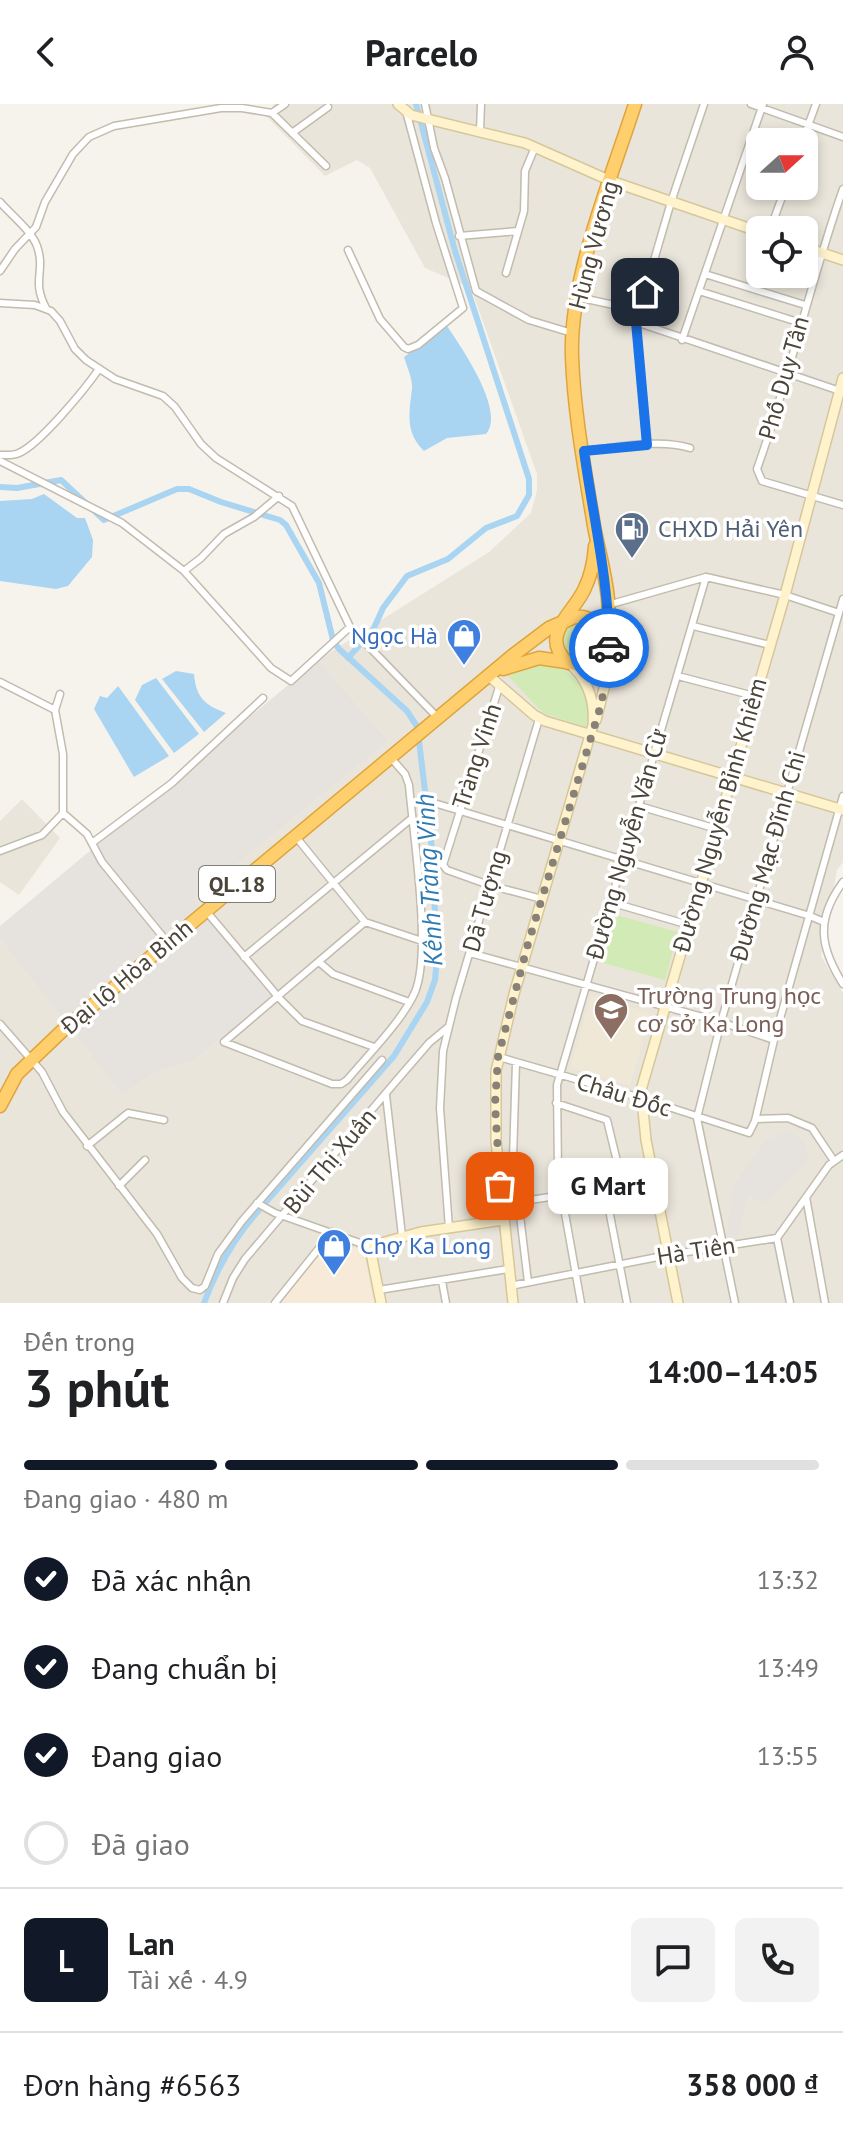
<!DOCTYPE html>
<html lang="vi">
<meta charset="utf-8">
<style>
:root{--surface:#fff;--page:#f2f2f2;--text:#202124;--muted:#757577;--line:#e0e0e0;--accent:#111827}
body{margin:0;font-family:"PT Sans",sans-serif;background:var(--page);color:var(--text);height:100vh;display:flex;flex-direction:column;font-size:30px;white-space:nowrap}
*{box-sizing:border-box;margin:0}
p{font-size:26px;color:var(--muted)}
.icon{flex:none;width:44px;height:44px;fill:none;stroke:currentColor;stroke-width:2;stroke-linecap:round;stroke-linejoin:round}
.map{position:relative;height:1199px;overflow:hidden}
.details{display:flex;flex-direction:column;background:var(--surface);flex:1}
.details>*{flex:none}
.needle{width:52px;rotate:69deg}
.tools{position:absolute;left:746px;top:24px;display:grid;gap:16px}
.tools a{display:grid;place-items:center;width:72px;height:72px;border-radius:12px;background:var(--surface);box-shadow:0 4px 12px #0003;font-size:40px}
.pin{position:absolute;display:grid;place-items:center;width:68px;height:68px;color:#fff;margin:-34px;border-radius:16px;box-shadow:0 4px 12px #0006}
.courier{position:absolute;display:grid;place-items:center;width:80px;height:80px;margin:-40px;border:6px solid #1a73e8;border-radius:50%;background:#fff;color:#222;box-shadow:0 2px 10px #0007}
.bubble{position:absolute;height:56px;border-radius:12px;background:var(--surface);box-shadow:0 4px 12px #0003;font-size:26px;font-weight:700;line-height:56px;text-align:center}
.summary em{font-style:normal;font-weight:700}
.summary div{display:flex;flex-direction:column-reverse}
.summary{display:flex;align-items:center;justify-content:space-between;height:136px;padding:0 24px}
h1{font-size:52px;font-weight:700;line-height:60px}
.bar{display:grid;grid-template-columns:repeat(4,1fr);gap:12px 8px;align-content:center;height:96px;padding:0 24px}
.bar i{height:10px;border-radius:6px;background:var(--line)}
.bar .selected{background:var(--accent)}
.bar p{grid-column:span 4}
.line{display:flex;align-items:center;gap:20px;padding:0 24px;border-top:2px solid var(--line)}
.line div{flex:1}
.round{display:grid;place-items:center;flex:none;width:84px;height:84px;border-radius:12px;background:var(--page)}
ol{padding:0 24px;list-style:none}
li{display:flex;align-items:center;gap:24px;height:88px}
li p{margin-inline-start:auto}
li .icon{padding:8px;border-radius:50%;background:var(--accent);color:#fff;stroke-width:4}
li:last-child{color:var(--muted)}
li i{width:44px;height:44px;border:4px solid var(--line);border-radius:50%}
header{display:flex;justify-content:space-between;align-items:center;height:104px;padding:0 24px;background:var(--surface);font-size:36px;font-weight:700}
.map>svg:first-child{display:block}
.residential{fill:#eae5da;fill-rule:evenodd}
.commercial{fill:#f7ead8}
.industrial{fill:#e6e2dd}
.education{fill:#efe8d6}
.green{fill:#d2eab5}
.water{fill:#a9d4f2}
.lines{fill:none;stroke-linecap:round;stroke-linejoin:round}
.canal{stroke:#a9d4f2;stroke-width:6}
.street-casing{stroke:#c2bbae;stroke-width:9}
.secondary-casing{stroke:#d6c79b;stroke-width:12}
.highway-casing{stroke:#e0a43c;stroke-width:15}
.street{stroke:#fff;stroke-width:6}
.secondary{stroke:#fff3cd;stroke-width:9}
.highway{stroke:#ffcf6e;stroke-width:12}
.done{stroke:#878178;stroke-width:8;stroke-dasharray:0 14.4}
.route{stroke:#1a73e8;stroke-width:10}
.labels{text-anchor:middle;stroke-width:7;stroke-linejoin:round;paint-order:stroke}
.shield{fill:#fff;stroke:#817c74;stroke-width:2}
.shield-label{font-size:22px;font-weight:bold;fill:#4b4439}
.street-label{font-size:24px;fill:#4b4439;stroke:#fff}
.service-label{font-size:24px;fill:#4e5e75;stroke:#fff;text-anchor:start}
.shop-label{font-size:24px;fill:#366cbe;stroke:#fff;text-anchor:end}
.education-label{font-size:24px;fill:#785e54;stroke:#fff;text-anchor:start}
.water-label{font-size:26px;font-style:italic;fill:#2e7ab2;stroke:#fff}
</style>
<header><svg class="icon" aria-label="back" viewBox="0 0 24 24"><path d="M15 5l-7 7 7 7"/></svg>Parcelo<svg class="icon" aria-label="person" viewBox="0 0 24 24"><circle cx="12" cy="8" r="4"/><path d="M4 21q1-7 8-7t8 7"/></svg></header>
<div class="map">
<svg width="843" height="1199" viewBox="0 0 843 1199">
<rect width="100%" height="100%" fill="#f6f3ec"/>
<!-- residential -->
<path class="residential" d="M274,0h569v758l-6,8 -16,86 22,37v310h-843v-366l153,136 42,-13 78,-65 -82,-96 198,-158 -71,-81 171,-108 42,-39 6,-23v-16l-66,-186 -46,-20 -55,-100 -13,-8 -32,16 -58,-59zM760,38h44v44h-44zM760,126h44v44h-44z
M22,695l38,39 -41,57 -19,-13v-61z"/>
<!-- commercial -->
<path class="commercial" d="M333,1136l31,11 10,52h-96z"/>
<!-- industrial -->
<path class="industrial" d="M318,556l71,81 -197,158 81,96 -78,65 -42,13 -31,21 -122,-156v-12z
M789,1026l17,14 2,15 -42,45 -17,-8 -12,42h-11l9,-55 31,-43z"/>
<!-- education -->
<path class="education" d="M591,892l60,17 -21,73 -60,-18z"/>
<!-- green -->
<path class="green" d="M563 536a16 16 0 1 1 32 0a16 16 0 1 1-32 0Z
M550,559c29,11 43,33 36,64l-43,-14 -37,-39 18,-9z
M613,810l65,18 -13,48 -65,-18z"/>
<!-- water -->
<path class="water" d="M447,222c14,21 59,85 39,108l-39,4 -23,13c-19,-18 -15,-38 -12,-62 1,-9 -5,-22 -8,-32z
M44,390l33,24h8l8,22 -1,17 -24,29 -12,3 -56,-8v-80l32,-2z
M176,567l18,3c2,24 11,31 32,39l-22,19 -42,-53z
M156,574l43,56 -25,19 -39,-53 7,-15z
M118,582l51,70 -35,21 -40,-68 6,-13 7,2z"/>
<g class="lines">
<!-- canal -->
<path class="canal" d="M0,383l17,1 44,-8 43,40 73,-31h12l32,13 59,18 6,5 33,58 14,57 6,9 68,62 11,17
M348,554l25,-28 10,-22 24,-32 41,-17 38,-31 31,-12 12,-21v-16l-74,-228 -39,-147
M266,1098l128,-146 33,-54 8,-22 2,-24 -5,-107 -13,-108
M204,1199c13,-35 30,-65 55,-93"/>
<defs>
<path id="street" d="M425,0l9,44 11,30 31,113 53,29 43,13
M751,0l92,33
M272,9l54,53
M480,27l1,-27
M292,29l36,-26
M802,38l14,-38
M843,85c-33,93 -53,188 -86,280l5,12 81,24
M0,98c11,13 31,28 37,44 9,26 -6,34 9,62
M770,126l16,-44
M459,132l59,-5
M348,146l32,69 24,28 4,2 10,-4 45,-37 -27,-85 -30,-112
M0,167l15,-22 21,-22 9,-25 28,-48 16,-17 25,-11 107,-18h21l30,5 13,-9
M506,169l18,-62 1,-40 10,-24
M705,170l100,31
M699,187l102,32
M577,193l37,8 22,17 204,69
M0,199l35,2 16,6 9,10 15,28 11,11 29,19 48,17 12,11 26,37 15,14 76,48 58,121 88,91
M682,236l81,-236
M647,341l-11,-123 35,-120 33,-98
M584,347c33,-3 74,-13 106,-3
M0,351c6,0 13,1 19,-2 21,-9 66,-64 80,-84
M0,357l122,62 62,48 87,97 20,13 59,-54
M184,467l17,-13 23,-24 30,-17 25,-21
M608,501l98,-28 79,18 54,18
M693,522l77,19
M678,572l76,20
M0,578l55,28
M500,580l-57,181 4,5 42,15 53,14
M60,590l-5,16 8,44v59l24,21 15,28 66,81
M434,699l376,113 14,6
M639,702l78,23
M296,733l69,85 57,19
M92,739l80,-60 91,-85
M0,747l42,-16 21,-22
M843,778c-27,37 -24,64 0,102
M610,798l79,23
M206,807l74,88 22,22 72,26
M365,818l-141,120 108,42h9l6,-4c20,-24 56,-60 68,-88 17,-41 -2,-158 -6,-207l-4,-11 -14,-16
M470,849l251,69 53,18
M244,853l168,-139
M319,858l14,12 76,28
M0,920l42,48 21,40 94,122 25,44 10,10 8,2 5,-4 13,-32 24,-33 140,-161
M499,953l142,41 108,35 6,-12 19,-81 69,-244
M516,959l-3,95 15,124
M386,991l16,141
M556,999l51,17 16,66
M756,1015l32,-1 24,10 22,33
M87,1042l41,-33 36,7
M119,1082l26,-26
M605,1085l22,114
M806,1093l19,106
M257,1099l18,10 96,34
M501,1104l16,-6 137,-21
M449,1124l-9,-120 3,-57 13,-53 83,-279
M777,1134l13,65
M442,1177l4,22
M510,1182l158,-31 109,-17 52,-73 14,-10
M379,1186l129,-21
M223,1199l10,-25 12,-19 152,-179 32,-37 18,-15
M275,1199l57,-71
M581,1199l-23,-129 -1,-89 149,-508
M735,1199l-38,-185 24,-96 122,-423"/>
<path id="secondary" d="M398,0l13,11 114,28 86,38 149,51
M804,143l39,13
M489,572l45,39 11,6 298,89
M596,616l12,-47 1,-36
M381,1199l-10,-50 3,-8 47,-13 82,-12
M513,1199l-17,-162v-70l18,-77 79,-269c2,-24 -5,-45 -23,-61
M678,1199l-32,-163 -5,-50 144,-495 58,-217"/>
<path id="highway" d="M566,517c13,-8 25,-4 34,7 10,24 -8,40 -32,35 -29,-27 3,-47 16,-73 7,-14 10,-28 11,-44
M603,542c14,-39 -2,-81 -9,-120 -9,-55 -20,-113 -22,-169 -3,-78 39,-178 63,-253
M503,565l36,-11 27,4
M0,1002l17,-32 45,-43 450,-375 37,-28 23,-10"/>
</defs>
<!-- street casing -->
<use href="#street" class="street-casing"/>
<!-- secondary casing -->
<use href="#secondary" class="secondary-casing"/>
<!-- highway casing -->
<use href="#highway" class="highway-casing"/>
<!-- street -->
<use href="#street" class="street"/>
<!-- secondary -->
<use href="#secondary" class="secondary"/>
<!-- highway -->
<use href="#highway" class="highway"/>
</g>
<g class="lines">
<!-- done -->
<path class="done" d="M500,1082l-5,-82 3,-47 30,-113 72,-236 8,-35 1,-25"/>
<!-- route -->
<path class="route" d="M609,544c0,-67 -16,-131 -25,-197l63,-6 -11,-123 9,-30"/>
</g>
<!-- icons -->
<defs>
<symbol id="fuel-pin" viewBox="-11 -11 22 30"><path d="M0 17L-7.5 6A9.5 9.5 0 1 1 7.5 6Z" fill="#5c6f8a" stroke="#fff"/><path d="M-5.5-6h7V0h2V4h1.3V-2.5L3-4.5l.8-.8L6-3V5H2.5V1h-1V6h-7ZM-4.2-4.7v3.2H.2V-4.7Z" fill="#fff"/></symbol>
<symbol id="shop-pin" viewBox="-11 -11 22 30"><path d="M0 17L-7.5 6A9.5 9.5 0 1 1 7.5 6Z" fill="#3f7fe0" stroke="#fff"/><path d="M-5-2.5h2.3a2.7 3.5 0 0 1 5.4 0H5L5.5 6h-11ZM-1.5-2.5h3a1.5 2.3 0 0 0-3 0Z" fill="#fff"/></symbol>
<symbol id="school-pin" viewBox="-11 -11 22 30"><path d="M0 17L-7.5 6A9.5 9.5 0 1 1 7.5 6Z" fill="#8d6e63" stroke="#fff"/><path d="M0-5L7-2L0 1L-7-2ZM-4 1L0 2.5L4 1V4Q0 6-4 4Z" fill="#fff"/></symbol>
</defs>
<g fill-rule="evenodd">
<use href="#fuel-pin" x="612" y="405" width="40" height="54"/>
<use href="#shop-pin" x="444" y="512" width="40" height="54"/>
<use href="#school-pin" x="591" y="886" width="40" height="54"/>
<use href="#shop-pin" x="314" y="1122" width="40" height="54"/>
</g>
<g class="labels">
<!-- shield labels -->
<rect class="shield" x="199" y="762" width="76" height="36" rx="6"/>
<g class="shield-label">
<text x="237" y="788">QL.18</text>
</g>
<!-- street labels -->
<g class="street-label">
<text transform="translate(594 141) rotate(-75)" y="8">Hùng Vương</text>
<text transform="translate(784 274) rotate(-74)" y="8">Phố Duy Tân</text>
<text transform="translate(477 652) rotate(-72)" y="8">Tràng Vinh</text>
<text transform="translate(720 711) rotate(-74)" y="8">Đường Nguyễn Bỉnh Khiêm</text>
<text transform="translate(627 740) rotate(-74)" y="8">Đường Nguyễn Văn Cừ</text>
<text transform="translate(768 752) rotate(-74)" y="8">Đường Mạc Đĩnh Chi</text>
<text transform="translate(485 797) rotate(-74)" y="8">Dã Tượng</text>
<text transform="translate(127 873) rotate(-40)" y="8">Đại lộ Hòa Bình</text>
<text transform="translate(624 991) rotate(17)" y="8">Châu Đốc</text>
<text transform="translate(330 1057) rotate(-50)" y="8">Bùi Thị Xuân</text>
<text transform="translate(696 1147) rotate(-9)" y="8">Hà Tiên</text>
</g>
<!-- service labels -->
<g class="service-label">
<text x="658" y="433">CHXD Hải Yên</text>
</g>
<!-- shop labels -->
<g class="shop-label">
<text x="438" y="540">Ngọc Hà</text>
<text x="360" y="1150" text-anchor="start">Chợ Ka Long</text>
</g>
<!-- education labels -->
<g class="education-label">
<text x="637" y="900">Trường Trung học<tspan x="637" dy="28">cơ sở Ka Long</tspan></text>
</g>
<!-- water labels -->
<g class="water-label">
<text transform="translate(429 776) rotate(-93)" y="9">Kênh Tràng Vinh</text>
</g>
</g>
</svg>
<div class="tools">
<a><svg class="needle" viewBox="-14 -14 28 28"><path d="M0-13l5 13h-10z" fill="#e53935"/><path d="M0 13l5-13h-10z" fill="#757577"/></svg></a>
<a><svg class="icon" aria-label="locate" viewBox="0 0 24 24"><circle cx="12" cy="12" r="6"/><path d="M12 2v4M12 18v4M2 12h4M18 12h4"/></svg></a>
</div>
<div class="pin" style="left:500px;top:1082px;background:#ea580c"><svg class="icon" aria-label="bag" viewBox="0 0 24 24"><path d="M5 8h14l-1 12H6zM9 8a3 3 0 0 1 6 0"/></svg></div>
<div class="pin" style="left:645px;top:188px;background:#1f2937"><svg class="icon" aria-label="home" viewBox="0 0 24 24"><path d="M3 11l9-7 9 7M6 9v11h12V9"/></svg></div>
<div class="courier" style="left:609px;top:544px"><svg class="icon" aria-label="car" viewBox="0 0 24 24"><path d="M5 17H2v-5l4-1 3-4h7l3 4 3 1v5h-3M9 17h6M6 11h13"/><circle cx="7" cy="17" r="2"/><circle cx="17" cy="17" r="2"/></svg></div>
<div class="bubble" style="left:548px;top:1054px;width:120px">G Mart</div>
</div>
<section class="details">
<div class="summary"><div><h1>3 phút</h1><p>Đến trong</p></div><em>14:00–14:05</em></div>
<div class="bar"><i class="selected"></i><i class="selected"></i><i class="selected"></i><i></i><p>Đang giao · 480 m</p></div>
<ol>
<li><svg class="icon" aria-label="check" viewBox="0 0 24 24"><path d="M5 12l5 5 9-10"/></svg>Đã xác nhận<p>13:32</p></li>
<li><svg class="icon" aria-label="check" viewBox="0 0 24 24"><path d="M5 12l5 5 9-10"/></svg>Đang chuẩn bị<p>13:49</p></li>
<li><svg class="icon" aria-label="check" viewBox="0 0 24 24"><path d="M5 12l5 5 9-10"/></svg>Đang giao<p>13:55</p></li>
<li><i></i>Đã giao</li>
</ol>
<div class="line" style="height:144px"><b class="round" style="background:var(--accent);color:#fff">L</b><div><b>Lan</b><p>Tài xế · 4.9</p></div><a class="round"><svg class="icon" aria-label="chat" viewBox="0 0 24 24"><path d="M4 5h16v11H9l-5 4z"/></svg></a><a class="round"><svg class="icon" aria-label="phone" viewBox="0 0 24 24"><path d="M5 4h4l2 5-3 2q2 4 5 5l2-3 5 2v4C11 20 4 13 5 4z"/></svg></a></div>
<div class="line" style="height:104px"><div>Đơn hàng #6563</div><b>358 000 ₫</b></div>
</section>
